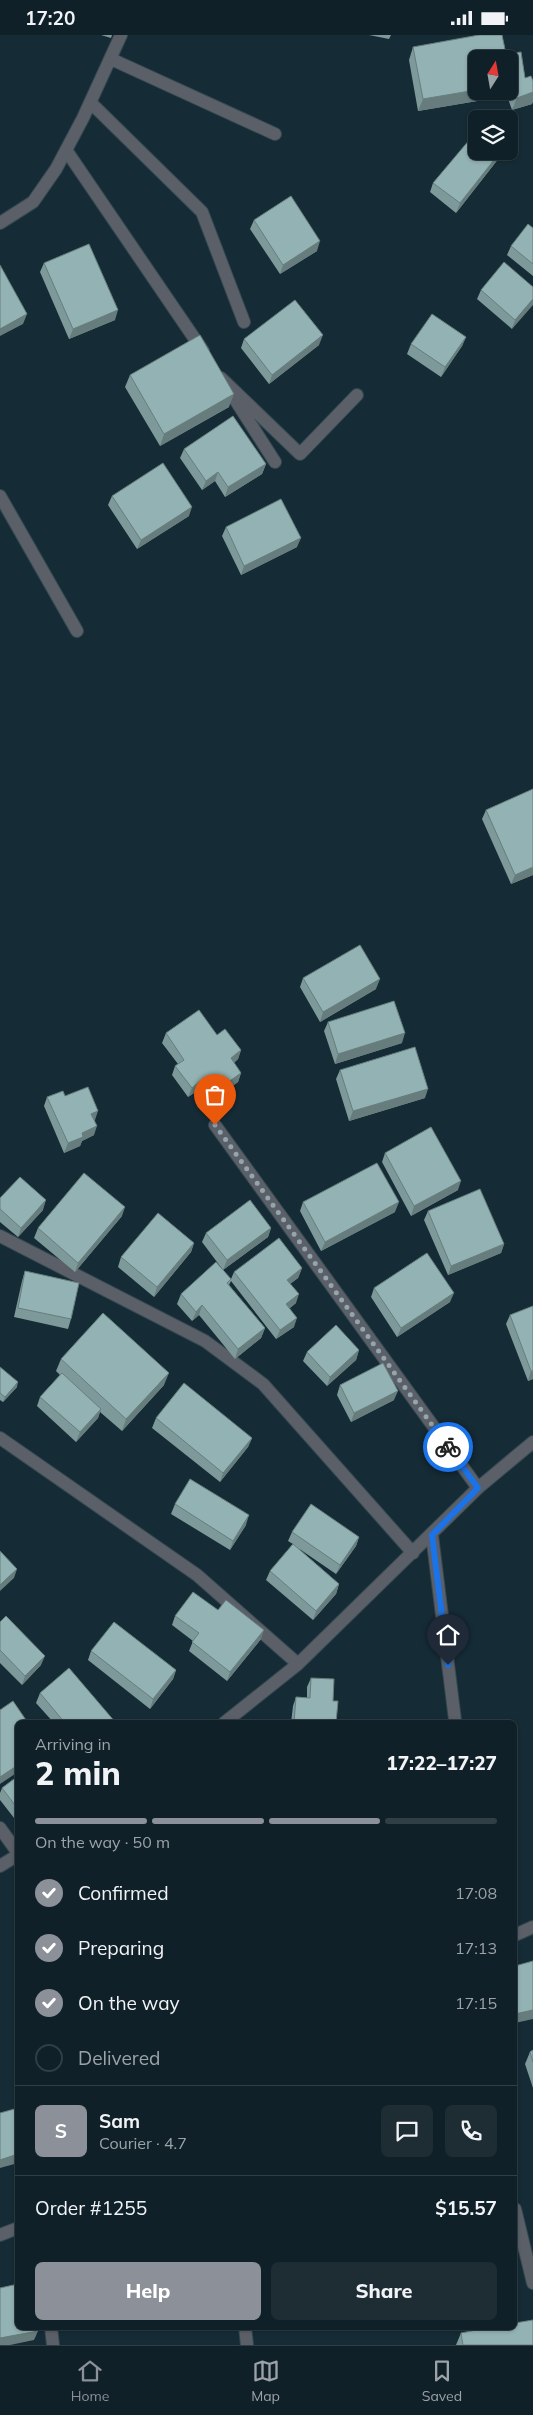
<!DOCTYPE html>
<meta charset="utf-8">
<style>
:root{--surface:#102028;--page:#1e2d34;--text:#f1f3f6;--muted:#9ca3a8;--line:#303e45;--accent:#8c9099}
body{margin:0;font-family:Mulish,sans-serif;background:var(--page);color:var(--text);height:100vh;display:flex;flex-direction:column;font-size:19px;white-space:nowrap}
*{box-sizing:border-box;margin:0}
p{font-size:16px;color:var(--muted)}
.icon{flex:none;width:28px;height:28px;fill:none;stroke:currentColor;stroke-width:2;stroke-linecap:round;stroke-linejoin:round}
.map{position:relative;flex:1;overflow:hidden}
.sheet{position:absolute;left:15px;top:1685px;width:502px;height:610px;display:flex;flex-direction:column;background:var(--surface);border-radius:8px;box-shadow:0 1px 4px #0004,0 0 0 1px var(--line)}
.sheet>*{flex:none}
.needle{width:32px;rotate:11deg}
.buttons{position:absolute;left:468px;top:15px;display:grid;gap:10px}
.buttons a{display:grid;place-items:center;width:50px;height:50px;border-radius:8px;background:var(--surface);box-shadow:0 1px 4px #0004,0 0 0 1px var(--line);font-size:25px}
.pin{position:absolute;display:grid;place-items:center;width:42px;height:42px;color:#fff;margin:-51px -21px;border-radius:50% 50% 50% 0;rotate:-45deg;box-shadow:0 0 5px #0007}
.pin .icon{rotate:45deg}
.courier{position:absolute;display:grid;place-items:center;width:50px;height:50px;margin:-25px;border:4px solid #1a73e8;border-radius:50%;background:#fff;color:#222;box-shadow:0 1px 6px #0007}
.summary em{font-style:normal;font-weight:800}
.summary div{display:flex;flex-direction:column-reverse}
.summary{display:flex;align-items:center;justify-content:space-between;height:85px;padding:0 20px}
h1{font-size:32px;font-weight:800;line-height:38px}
.bar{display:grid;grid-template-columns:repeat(4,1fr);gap:8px 5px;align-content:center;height:60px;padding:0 20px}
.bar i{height:6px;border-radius:4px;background:var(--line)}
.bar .on{background:var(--accent)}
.bar p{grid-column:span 4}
.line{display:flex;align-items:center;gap:12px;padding:0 20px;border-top:1px solid var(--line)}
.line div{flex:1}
.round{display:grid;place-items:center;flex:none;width:52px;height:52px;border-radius:8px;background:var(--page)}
ol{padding:0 20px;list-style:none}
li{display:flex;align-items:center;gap:15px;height:55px}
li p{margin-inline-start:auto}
li .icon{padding:5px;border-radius:50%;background:var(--accent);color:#fff;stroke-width:4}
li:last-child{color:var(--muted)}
li i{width:28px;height:28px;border:2px solid var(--line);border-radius:50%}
.cta{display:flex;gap:10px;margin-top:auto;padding:10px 20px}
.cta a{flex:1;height:58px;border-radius:8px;background:var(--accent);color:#fff;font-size:20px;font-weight:800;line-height:58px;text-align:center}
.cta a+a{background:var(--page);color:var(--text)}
.status{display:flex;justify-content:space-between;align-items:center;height:35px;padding:0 25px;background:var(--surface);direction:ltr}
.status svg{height:14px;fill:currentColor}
.menu{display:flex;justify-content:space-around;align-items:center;height:70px;border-top:1px solid var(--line);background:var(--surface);font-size:14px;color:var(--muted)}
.menu a{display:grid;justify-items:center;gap:2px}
.menu .on{color:var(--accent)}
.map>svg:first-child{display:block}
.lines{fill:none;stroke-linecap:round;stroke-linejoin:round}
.minor-casing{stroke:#344952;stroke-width:14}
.minor{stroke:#5b5f68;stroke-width:12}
.wall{fill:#7e999a}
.shaded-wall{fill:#677d7d}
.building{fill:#93b2b3;stroke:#677d7d}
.done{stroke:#94a5ad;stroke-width:5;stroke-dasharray:0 9}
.route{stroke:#1a73e8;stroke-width:6}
</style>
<div class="status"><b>17:20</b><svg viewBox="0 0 49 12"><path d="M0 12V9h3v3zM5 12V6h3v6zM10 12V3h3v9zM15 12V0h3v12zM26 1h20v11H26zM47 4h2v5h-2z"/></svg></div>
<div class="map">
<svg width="533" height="2310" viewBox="0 0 533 2310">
<rect width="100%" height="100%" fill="#152b35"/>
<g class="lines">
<defs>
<path id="minor" d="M111,24l164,75
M91,68l111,109 42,110
M66,115l137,201
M0,188l33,-21 23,-33 27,-51 38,-83
M221,343l79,76 57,-59
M236,366l39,61
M0,461l77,135
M215,1090l263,363
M0,1201l205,105 58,43 150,169
M0,1403l197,137 101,89
M432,1500l23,185
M224,1688l74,-59 180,-176 55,-46
M0,1793l18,25
M0,1831l18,-11
M515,1900l18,-8
M515,2174l18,74
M0,2200l18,-7
M51,2292l2,18
M245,2292l2,18"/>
</defs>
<!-- minor casing -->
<use href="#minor" class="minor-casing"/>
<!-- minor -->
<use href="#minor" class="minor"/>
</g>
<!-- wall -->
<path class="wall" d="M101,0h11l-1,3z
M369,0h22l-2,4z
M413,12l93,7 19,24 8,3v20l-1,3 -20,6 -5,-14 -89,15 -9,-51z
M499,123l-43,55 -26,-21 3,-9z
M254,185l63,31 -37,23 -30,-45z
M533,193v48l-26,-21 4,-9z
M44,228l71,57 -46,19 -29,-67z
M533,252l-21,42 -35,-30 4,-9z
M466,302l-4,9 -21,31 -34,-23 4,-10z
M244,304l75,6 -50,39 -28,-36z
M130,340l99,32 -69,39 -35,-59z
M184,414l82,15 -4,10 -37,23 -10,-16 -13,9 -22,-32z
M112,461l77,20 -52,33 -29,-44z
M226,492l71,20 -56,28 -19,-39z
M533,754v86l-22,9 -29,-65 4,-9z
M303,943l73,11 -56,33 -20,-35z
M328,987l74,21 -67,21 -11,-33z
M166,998l51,2 24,15 -3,9 -4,4 7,10 -3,9 -31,22 -10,-13 -9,6 -16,-22 3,-9 3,-2 -16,-21z
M340,1035l85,28 -76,23 -13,-42z
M65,1061l30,24 -1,15 -12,6 -2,5 -16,7 -20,-47 3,-9z
M385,1118l73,37 -47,26 -29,-54z
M0,1163l43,12 -25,27 -18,-15z
M303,1167l92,10 -74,39 -21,-40z
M428,1176l76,33 -3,9 -53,22 -24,-55z
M122,1181l-47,56 -41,-34 4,-10z
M271,1193l-3,9 -45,33 -21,-28 4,-9z
M194,1208l-3,9 -37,45 -36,-30 3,-10z
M302,1233l-4,10 -8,6 6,19 -6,5 4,19 -18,12 -45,-58 -2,4 36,43 -4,10 -26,21 -36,-44 -7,6 -15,-17 4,-10 50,-15 3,-7z
M25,1236l46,48 -3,10 -54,-12 8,-36z
M374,1253l76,14 -53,35 -26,-40z
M533,1271v73l-5,2 -22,-57 4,-9z
M359,1315l-3,10 -29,26 -24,-25 4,-9z
M61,1324l103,26 -42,46 -22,-19 -2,6 -22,24 -39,-36 3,-9 20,-22 -4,-4z
M0,1332l17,20 -14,15 -3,-2z
M340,1350l54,15 -43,22 -14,-27z
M156,1383l96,20 -4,9 -28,35 -68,-54z
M175,1469l71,21 -16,25 -59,-36z
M292,1497l67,5 -3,9 -20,28 -38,-26 41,36 -3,10 -23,26 -47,-40 4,-9 23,-27 -5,-3z
M218,1575l43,29 -34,42 -38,-30 4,-10 -21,-16 3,-9z
M0,1587l41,43 -19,20 -22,-22z
M91,1616l85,19 -3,9 -23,30 -62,-49z
M311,1643l22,23 3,22h-45l2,-17 3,-9 11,1v-11z
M40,1658l76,30h-62l-18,-20z
M18,1741v47l-18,-23v-7l2,-5z
M533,2015v38l-8,-24 5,-12z
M461,2298l72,12h-77z"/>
<!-- shaded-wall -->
<path class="shaded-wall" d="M509,49h3l-5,12 -89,15 5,-12 53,-9v1h33z
M533,57v9l-1,3 -20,6 5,-12z
M501,116h1l-3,7 -43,55 4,-10z
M320,206l-3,10 -37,23 3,-9z
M533,264v6l-21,24 3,-9z
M118,275l-3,10 -46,19 4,-10z
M27,279l-4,10 -23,12v-7z
M323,300l-4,10 -50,39 3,-9z
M466,302l-4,9 -21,31 4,-10z
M234,359l-5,13 -69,39 4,-12z
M266,429l-4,10 -37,23 3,-10z
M218,437l-3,9 -13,9 4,-9z
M192,472l-3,9 -52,33 4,-9z
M301,503l-4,9 -56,28 3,-9z
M533,832v8l-22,9 4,-9z
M380,944l-4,10 -56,33 3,-10z
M405,998l-3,10 -67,21 3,-10z
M241,1015l-3,9 -11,9 4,-10z
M241,1038l-3,9 -31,22 3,-9z
M200,1046l-3,10 -9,6 4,-9z
M428,1054l-3,9 -76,23 4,-10z
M98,1076l-3,9 -7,3 3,-9z
M97,1091l-3,9 -12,6 -2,5 -16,7 4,-10 14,-10z
M461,1146l-3,9 -47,26 3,-10z
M46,1165l-3,10 -25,27 3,-9z
M399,1167l-4,10 -74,39 4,-9z
M125,1172l-3,9 -47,56 3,-9z
M271,1193l-3,9 -45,33 4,-10z
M194,1208l-3,9 -37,45 3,-10z
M504,1209l-3,9 -53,22 3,-9z
M302,1233l-4,10 -15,11 4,-9z
M454,1258l-4,9 -53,35 4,-9z
M299,1259l-3,9 -13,10 3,-9z
M202,1270l-3,10 -7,6 4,-9z
M297,1283l-3,9 -18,12 4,-9z
M265,1293l-4,10 -26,21 3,-10z
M359,1315l-3,10 -29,26 3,-9z
M531,1336h2v8l-5,2z
M169,1338l-5,12 -42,46 4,-12z
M18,1347l-1,5 -14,15 2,-5z
M398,1356l-4,9 -43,22 3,-9z
M101,1374l-3,9 -22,24 4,-10z
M252,1403l-4,9 -28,35 3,-9z
M249,1480l-3,10 -16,25 3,-9z
M359,1502l-3,9 -20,28 4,-9z
M17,1534l-3,9 -14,13v-6z
M339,1549l-3,10 -23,26 3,-9z
M264,1595l-3,9 -34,42 3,-9z
M45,1621l-4,9 -19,20 3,-9z
M176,1635l-3,9 -23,30 3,-10z
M18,1730v7l-18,12v-7z
M533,1975v9l-18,4v-9z
M18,2119v9l-18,5v-8z
M38,2296l-4,9 -24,5h-10v-7z"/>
<!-- building -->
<path class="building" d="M479,0h23l4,19 15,-2 4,26 6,-2 2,5v11l-16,6 -5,-14h-3v-25h-33v31l-53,9 -10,-52z
M476,97v19h25l-41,52 -27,-20z
M291,161l29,45 -37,24 -29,-45z
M528,189l5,4v36l-22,-18z
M89,209l29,66 -45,19 -29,-66z
M504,227l29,25v12l-18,21 -34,-30z
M0,230l27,49 -27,15z
M295,265l28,35 -51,40 -28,-36z
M432,279l34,23 -21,30 -34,-23z
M200,300l34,59 -70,40 -34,-59z
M233,381l33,48 -38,23 -10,-15 -12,9 -22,-32z
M163,428l29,44 -51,33 -29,-44z
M281,464l20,39 -57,28 -18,-39z
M533,754v78l-18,8 -29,-65z
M360,910l20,34 -57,33 -20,-34z
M394,966l11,32 -67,21 -10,-32z
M199,975l18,25 8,-6 16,21 -10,8 10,15 -31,22 -10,-14 -8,7 -17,-22 9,-6 -18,-27z
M415,1012l13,42 -75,22 -13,-41z
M88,1052l10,24 -7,3 6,12 -15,7 1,4 -15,6 -21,-46 16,-6 2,5z
M431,1092l30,54 -47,25 -29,-53z
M377,1128l22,39 -74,40 -22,-40z
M84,1138l41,34 -47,56 -40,-35z
M20,1142l26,23 -25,28 -21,-19v-11z
M480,1154l24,55 -53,22 -23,-55z
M250,1165l21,28 -44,32 -21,-27z
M158,1178l36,30 -37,44 -36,-30z
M279,1203l23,30 -15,12 12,14 -13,10 11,14 -17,12 -46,-58z
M427,1218l27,40 -53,35 -27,-40z
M216,1227l15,17 -4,4 38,45 -27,21 -36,-44 -6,7 -15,-18z
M25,1236l54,12 -8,36 -53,-11z
M533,1271v65h-2l-21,-56z
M103,1278l66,60 -43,46 -65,-60z
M336,1290l23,25 -29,27 -23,-25z
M383,1328l15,28 -44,22 -14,-28z
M0,1332l18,15 -13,15 -5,-4z
M62,1338l39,36 -21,23 -40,-35z
M184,1348l68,55 -29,35 -67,-55z
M190,1444l59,36 -16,26 -58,-37z
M311,1469l48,33 -19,28 -48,-33z
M293,1509l46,40 -23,27 -46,-40z
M0,1516l17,18 -17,16z
M193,1557l25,18 8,-10 38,30 -34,42 -38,-30 7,-9 -24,-17z
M6,1581l39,40 -20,20 -25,-26v-28z
M114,1587l62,48 -23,29 -62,-48z
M69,1633l47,55h-51l-25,-30z
M311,1643l23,1 -1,22h5l-2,22h-42l2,-26 14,1z
M13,1666l15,22h-10v42l-18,12v-67z
M18,1741v33l-16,-21z
M533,1926v49l-18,4v-48z
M533,2015v12l-3,-10z
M18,2073v46l-18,6v-47z
M18,2249v43h19l1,4 -38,7v-50z
M533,2285v25h-70l-2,-12 30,-6h24v-4z"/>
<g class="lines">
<!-- done -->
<path class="done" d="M215,1090l233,322"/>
<!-- route -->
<path class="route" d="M448,1412l30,41 -46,47 16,130"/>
</g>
</svg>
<div class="buttons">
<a><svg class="needle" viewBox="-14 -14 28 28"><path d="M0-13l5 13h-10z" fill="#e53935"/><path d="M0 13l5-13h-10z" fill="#9ca3a8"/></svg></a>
<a><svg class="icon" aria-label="layers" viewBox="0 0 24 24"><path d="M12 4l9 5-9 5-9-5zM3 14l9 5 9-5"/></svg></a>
</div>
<div class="pin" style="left:215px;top:1090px;background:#ea580c"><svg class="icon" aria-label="bag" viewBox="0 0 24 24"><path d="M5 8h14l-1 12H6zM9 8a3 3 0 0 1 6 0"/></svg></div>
<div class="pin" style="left:448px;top:1630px;background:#1f2937"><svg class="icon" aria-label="home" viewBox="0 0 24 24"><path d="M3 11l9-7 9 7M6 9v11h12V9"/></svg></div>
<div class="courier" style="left:448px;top:1412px"><svg class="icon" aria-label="bike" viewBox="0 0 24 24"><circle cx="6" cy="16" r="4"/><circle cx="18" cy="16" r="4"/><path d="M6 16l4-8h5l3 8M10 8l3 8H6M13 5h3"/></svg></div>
<section class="sheet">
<div class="summary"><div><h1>2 min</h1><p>Arriving in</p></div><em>17:22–17:27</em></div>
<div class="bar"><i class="on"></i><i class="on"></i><i class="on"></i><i></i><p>On the way · 50 m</p></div>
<ol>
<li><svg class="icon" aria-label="check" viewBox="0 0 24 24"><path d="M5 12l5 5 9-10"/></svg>Confirmed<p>17:08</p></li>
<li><svg class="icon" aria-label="check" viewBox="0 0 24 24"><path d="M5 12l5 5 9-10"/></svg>Preparing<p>17:13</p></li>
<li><svg class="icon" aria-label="check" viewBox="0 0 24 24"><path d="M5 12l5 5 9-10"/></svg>On the way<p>17:15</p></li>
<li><i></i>Delivered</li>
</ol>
<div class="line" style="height:90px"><b class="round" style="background:var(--accent);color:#fff">S</b><div><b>Sam</b><p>Courier · 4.7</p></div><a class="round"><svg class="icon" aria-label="chat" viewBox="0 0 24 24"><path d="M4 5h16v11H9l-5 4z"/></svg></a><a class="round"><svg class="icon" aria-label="phone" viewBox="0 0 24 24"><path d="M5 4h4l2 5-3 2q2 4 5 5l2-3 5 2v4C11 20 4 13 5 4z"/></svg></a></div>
<div class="line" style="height:65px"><div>Order #1255</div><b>$15.57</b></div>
<div class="cta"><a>Help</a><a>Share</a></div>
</section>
</div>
<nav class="menu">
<a class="on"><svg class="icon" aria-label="home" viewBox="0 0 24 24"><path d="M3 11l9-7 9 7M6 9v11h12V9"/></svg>Home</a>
<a><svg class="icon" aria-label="map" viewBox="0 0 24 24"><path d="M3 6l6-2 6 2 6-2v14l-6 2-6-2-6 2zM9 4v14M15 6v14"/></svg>Map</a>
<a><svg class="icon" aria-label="saved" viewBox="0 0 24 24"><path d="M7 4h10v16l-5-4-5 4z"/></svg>Saved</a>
</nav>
